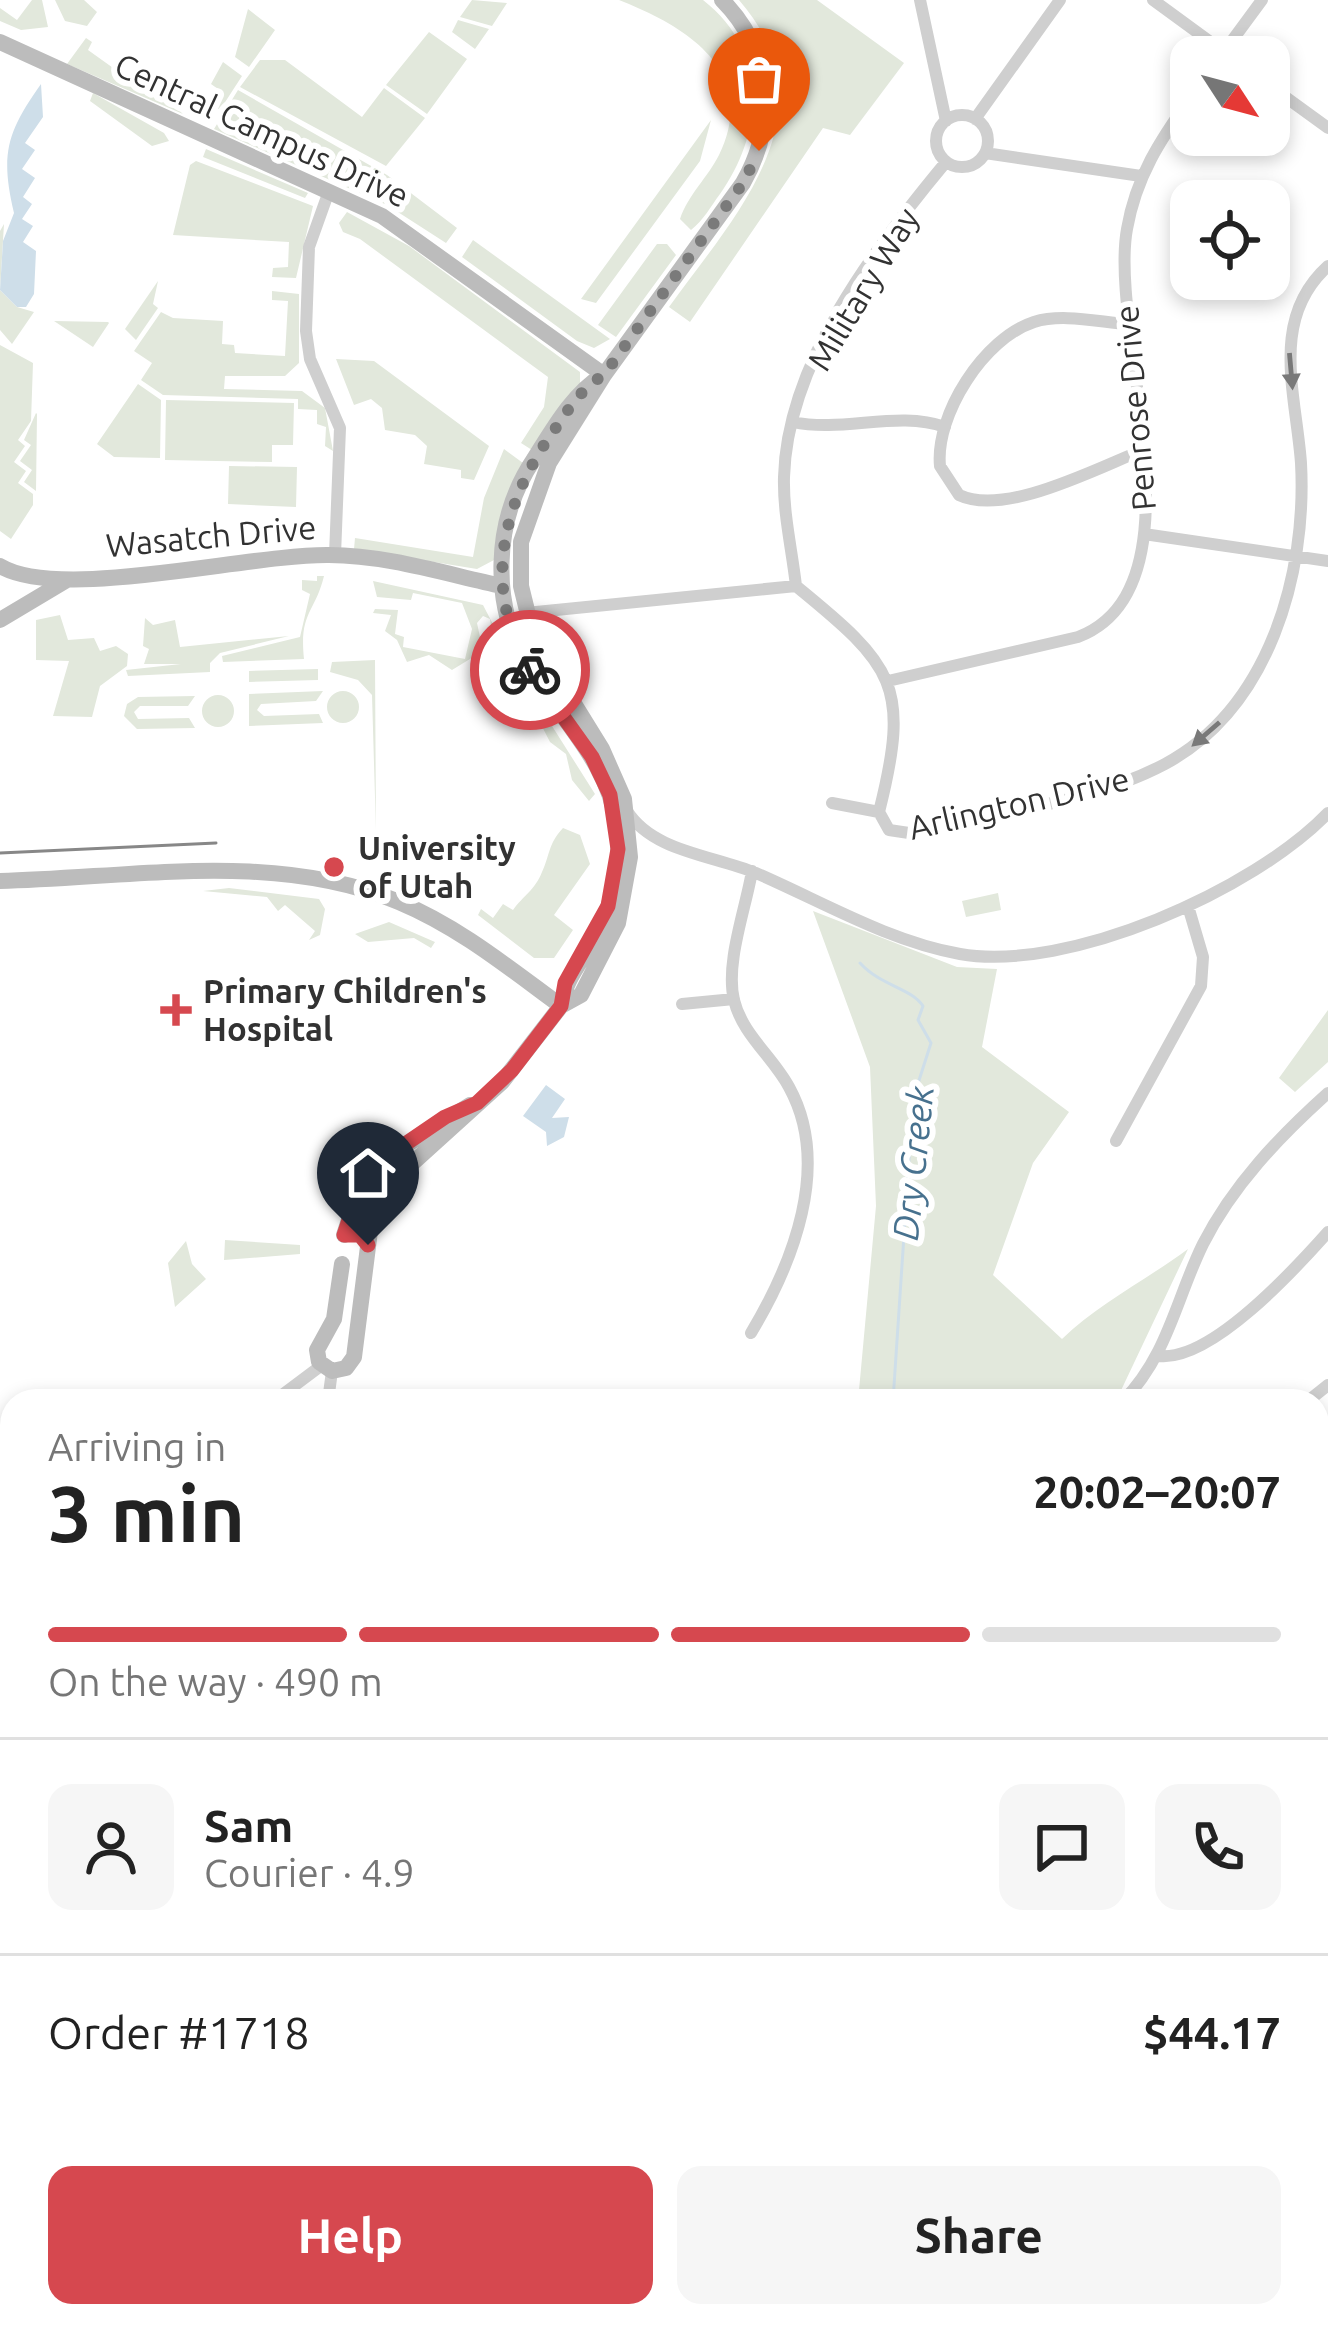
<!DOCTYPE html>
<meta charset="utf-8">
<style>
:root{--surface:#fff;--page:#f6f6f6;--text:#222;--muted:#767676;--line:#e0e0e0;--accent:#d6484f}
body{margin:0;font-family:Ubuntu,sans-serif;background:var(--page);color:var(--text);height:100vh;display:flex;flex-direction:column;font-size:45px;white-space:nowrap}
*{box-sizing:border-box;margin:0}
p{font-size:39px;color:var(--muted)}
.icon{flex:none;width:66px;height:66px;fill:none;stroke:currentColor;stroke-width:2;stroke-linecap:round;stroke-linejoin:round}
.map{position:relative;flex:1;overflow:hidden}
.side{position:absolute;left:0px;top:1389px;width:1329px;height:939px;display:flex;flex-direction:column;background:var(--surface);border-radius:36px 36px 0 0;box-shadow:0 6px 18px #0003}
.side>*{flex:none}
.needle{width:78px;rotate:126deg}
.tools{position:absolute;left:1170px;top:36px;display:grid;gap:24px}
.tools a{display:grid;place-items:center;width:120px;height:120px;border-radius:24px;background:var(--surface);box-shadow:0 6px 18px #0003;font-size:60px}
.pin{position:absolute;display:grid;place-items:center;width:102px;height:102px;color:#fff;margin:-123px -51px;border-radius:50% 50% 50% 0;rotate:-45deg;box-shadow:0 0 12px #0007}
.pin .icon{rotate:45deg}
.courier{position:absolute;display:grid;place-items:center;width:120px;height:120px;margin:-60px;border:9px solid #d6484f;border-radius:50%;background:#fff;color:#222;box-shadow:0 3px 15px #0007}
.overview em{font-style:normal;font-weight:700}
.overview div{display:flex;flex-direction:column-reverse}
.overview{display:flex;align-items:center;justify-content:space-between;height:204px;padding:0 48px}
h1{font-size:78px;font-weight:700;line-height:90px}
.bar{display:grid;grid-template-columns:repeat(4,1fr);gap:18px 12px;align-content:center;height:144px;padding:0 48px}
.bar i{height:15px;border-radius:9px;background:var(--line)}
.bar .on{background:var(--accent)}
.bar p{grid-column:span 4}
.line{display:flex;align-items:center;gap:30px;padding:0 48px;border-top:3px solid var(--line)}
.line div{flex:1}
.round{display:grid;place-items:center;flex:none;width:126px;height:126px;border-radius:24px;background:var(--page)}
.primary-button{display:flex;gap:24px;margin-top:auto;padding:24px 48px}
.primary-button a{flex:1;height:138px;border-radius:24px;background:var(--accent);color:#fff;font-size:48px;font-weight:700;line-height:138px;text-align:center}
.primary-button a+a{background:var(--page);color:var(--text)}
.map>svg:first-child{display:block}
.green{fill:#e2e8dc}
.water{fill:#cedee9}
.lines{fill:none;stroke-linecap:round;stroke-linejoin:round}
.stream{stroke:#cedee9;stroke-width:3}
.street{stroke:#cfcfcf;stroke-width:12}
.secondary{stroke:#bcbcbc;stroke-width:16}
.tram{stroke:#878787;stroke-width:3}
.oneway{fill:#797979}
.done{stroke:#7a7a7a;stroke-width:12;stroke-dasharray:0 21.6}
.route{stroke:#d6484f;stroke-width:15}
.poi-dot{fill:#d6484f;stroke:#fff;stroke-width:4.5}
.labels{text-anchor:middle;stroke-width:12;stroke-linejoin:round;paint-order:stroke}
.street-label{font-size:33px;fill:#323232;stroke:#fff}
.poi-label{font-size:33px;font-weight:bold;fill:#323232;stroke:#fff;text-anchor:start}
.water-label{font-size:36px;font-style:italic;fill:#47718e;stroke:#fff}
</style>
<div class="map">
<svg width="1328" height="2326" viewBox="0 0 1328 2326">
<rect width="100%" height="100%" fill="#fff"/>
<!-- green -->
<path class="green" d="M32,0h10l6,27 -27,3 -21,-9v-13l17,12z
M55,0h29l13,12 -10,14 -22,-5z
M472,0l35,3 -15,23 -32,-9z
M619,0h84c66,51 61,132 17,194 -9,12 -17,27 -29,36l-11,-11c8,-24 28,-42 39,-64 41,-85 -34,-129 -100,-155z
M739,0h78l87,63 -54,72 -27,-7 -133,194 -21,-15c66,-92 167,-195 70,-307z
M248,9l27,21 -26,37 -14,-10z
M458,20l31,9 -14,20 -23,-17z
M429,32l38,27 -40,55 -41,-29z
M86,38l6,4 -4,8 49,35 6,-5 40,34 -116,-50z
M260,60h25l77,57 22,-29 41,30 -39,48 -146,-79z
M223,62l19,14 -22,34 -9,-7 7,-14 -7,-5z
M238,90l149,85 70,53 -11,15 -59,-38 -173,-76z
M93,93l71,40 5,8 -17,5 -62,-45z
M711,120l-11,41 -104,142 -15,-4z
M206,149l102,44 -3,5 -102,-41z
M196,161l117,45 -17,72 -24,-1 1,-9 15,-1 1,-25 -116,-7 17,-70z
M347,212l62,34 171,126v13l-48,65 -11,-7 23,-36 4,-30 -188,-138 -17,-7 -4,-9z
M4,224l-4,66 17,17 17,5 -22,32 -12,-14v-99z
M473,240l137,99 -16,9 -17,-7 -115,-84z
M657,244h10l9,11 -60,82 -18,-12z
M158,281l-5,23 5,4 -22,32 -11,-11z
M272,291l27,3v69l-14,13h-60l-1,13 78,2 23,17 8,43 -8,-5 1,-19 -9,-3v-14l-19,-1v-10l-135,-4 -22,-15 11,-17 -18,-12 27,-39 12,6 50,3 -1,23 12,1 1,8 50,3 3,-55 -16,-1z
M54,321l54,1 1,1 -16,24z
M0,345l33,18 -2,58 -13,19 7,6 -11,16 12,9 -8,12 15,11v11l-22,34 -11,-8z
M336,359l38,2 115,85 -15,34 -13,-2v-8l-37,-6 3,-18 -12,-11 -30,-5 -3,-22 -11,-9 -17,6z
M138,384l23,16 -1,58 -46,-1 -17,-13z
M166,400l128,3 -1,42h-21v17l-107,-2z
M36,413l1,1 -1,77 -12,-9 8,-12 -12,-9 11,-16 -7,-5z
M504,449l19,14 -29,97 -17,9 -123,-20 1,-11 118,19 11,-59z
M229,466l68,1 -1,40 -68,-3z
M317,576h7c-9,37 -25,36 -20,83l-81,3 -1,-6 78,-19 10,-43 -8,-4v-10l15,1z
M373,581l110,24 33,64 79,125 -6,7 -17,-21 -6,-26 -16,-12 -18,-35 -35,-39 -7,-49 -7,-3 -6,7 6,28 -31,19 -23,-15 -22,7 -10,-22 -12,-9 6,-16 -18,-2 2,-4 23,1 -3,24 9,3 -1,10 62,12 7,-30 -10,-26 -49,-10 -2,7 -34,-3z
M60,615l8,25 26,-2 6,13 16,-5 12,8 -1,12 -27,20 -8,31 -39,-1 16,-55 -33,-1v-40z
M145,618l8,7 22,-5 5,27 109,-11 -69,17 -10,10v9l-82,4 -2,-6 55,-6h-37l5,-15 -6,-3z
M375,660l1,171 -4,-136 -14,-15 -28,-8 2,-10z
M318,669v11l-69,2v-11z
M323,691l-7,10 -55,3 -4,6 7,6 55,-2 4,9 -74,3v-32z
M327 707a16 16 0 1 1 32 0a16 16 0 1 1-32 0Z
M202 711a16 16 0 1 1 32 0a16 16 0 1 1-32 0Z
M195,696l-7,10h-48l-6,6 4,7 51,-1 6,10 -58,1 -13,-13 3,-12 11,-7z
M563,828l17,7 10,29 -36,51 19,15 -19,28h-20l-56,-43 3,-6 12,9 10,-14 10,6c10,-14 22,-20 29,-38 8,-17 6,-28 21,-44z
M229,888l90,11 6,10 -5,26 -11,5 6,-9 -30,-26 -7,6 -11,-14 -64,-6z
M998,893l3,17 -35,7 -4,-16z
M813,911l144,56 40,2 -15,78 87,65 -36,51 -40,112 69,64c36,-35 84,-59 126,-90l-72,152h-258l18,-195 -6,-139z
M389,922l46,20 -4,6 -17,-10 -46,4 -13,-8z
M1328,1010v52l-33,30 -16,-14z
M225,1240l75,5v9l-76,6z
M186,1241l6,23 14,15 -31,28 -7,-44z
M12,1471v97l-3,1 -9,-33 9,-25 -9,4v-30l6,-4 -2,-7z
M1328,1646v680h-1328v-407l12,-3v400h1305v-667z
M0,1694l12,1v207l-12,3z"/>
<!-- water -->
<path class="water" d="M41,84l2,33 -18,26 10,7 -13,19 13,9 -12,19 9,7 -10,15 11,7 -10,16 13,9 -2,43 -8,13h-9l-17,-17 3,-49 11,-28c-14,-59 -7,-81 27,-129z
M546,1085l19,14 -13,19 17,-1 -5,20 -17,9 -1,-14 -23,-16z"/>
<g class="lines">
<!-- stream -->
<path class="stream" d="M860,963c21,23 51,25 63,43l-5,14 13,23 -18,56 -20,302
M1056,2326l1,-10"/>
<!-- street -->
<path class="street" d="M920,0l26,121
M1153,0l78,57
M1220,57l42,-57
M1269,85l59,43
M936 141a26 26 0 1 1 52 0a26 26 0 1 1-52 0Z
M975,119l85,-119
M985,153l156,23
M329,191l-20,56 -3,84 4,28 30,69 -5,127
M1128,324c-29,-2 -66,-11 -94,-2 -50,16 -99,93 -94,144l19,29c46,22 138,-27 184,-45
M793,422c50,11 105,-12 152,5
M1144,534l184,27
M526,613l270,-27
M888,681l190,-44c130,-50 30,-305 49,-408 9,-52 33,-89 64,-132
M832,803l47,9
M627,811c26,41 86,44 129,62 67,29 132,68 204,81 108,19 294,-64 368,-141
M879,812l10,18 20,3c82,-20 181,-29 256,-69 104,-56 142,-189 136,-301 -5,-69 -32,-144 27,-197
M879,812c32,-127 15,-146 -83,-226 -4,-36 -13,-73 -12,-109 3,-115 92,-231 162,-315
M682,1004l52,-5
M1116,1141l85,-155 2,-29 -15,-51
M751,1333c42,-70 81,-168 38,-246 -16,-30 -47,-53 -55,-87 -9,-37 12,-92 18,-129
M1159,1356c52,6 137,-88 169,-124
M274,1401l48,-36
M328,1401l4,-30
M1123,1401c45,-46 53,-102 80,-157 30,-59 76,-107 125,-151
M1308,1401l20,-16
M1317,1468l11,3
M0,1469l12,-4
M1317,1536l11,-5
M0,1561v2
M1317,1630l11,-5"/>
<!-- secondary -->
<path class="secondary" d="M0,42l382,174 222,159
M0,566c60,36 249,-12 329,-11 57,0 117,19 173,31
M0,620l67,-40
M0,881c131,-3 274,-31 399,21 60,25 110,66 162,104
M561,1006c4,-26 19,-42 32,-65 19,-33 29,-76 24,-115 -8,-63 -56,-106 -88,-158 -39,-63 -36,-148 5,-209 19,-30 39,-66 69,-84
M344,1235l16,-48 16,-23 94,-59
M342,1264l-8,55 -17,31 2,12 13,9 14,-3 8,-11 16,-126 16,-44 116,-105 59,-76 20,-11 37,-72 12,-66 -6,-58 -22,-50 -68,-110 -13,-53v-44l28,-79 55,-88 139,-192c35,-62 30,-131 -21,-183"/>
<!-- tram -->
<path class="tram" d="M0,853l216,-10"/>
</g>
<!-- one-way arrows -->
<defs><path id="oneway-solid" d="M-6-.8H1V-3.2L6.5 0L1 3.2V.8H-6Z" transform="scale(3)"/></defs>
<g class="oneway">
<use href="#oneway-solid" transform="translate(1291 371) rotate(85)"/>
<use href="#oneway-solid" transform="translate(1206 734) rotate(139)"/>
</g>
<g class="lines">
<!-- done -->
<path class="done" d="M530,670c-49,-82 -28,-168 25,-241 15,-22 27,-41 49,-54l139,-192 16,-32"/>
<!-- route -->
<path class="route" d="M368,1245l-8,-10h-16l16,-48 16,-23 69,-47 32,-14 35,-33 49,-64 4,-23 43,-77 10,-57 -8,-54 -18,-38 -62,-87"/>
</g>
<!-- markers -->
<g class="poi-dot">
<circle cx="334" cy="867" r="12"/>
<path d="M170 992h12v12h12v12h-12v12h-12v-12h-12v-12h12z"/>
</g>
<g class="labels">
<!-- street labels -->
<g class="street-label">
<text transform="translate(262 130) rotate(25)" y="12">Central Campus Drive</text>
<text transform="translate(863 289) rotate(-59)" y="12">Military Way</text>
<text transform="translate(1135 408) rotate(-95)" y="12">Penrose Drive</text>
<text transform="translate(211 536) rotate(-5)" y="12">Wasatch Drive</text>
<text transform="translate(1019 803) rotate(-13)" y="12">Arlington Drive</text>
</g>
<!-- poi labels -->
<g class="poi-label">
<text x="358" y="860">University<tspan x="358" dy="38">of Utah</tspan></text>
<text x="203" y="1003">Primary Children's<tspan x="203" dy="38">Hospital</tspan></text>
</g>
<!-- water labels -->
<g class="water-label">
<text transform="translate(913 1163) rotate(-84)" y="13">Dry Creek</text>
</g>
</g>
</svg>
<div class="tools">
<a><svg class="needle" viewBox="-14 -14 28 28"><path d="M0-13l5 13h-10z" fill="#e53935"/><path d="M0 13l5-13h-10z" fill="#767676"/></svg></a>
<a><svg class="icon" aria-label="locate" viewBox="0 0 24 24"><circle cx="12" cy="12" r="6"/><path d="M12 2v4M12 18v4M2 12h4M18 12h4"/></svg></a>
</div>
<div class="pin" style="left:759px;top:151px;background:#ea580c"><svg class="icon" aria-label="bag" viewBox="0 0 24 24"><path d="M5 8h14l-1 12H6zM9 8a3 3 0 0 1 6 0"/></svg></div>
<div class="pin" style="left:368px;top:1245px;background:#1f2937"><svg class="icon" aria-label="home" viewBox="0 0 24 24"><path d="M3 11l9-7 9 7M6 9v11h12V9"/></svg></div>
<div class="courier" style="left:530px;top:670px"><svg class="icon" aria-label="bike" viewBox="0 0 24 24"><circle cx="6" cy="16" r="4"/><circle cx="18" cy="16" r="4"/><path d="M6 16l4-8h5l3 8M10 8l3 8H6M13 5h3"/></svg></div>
<section class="side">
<div class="overview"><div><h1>3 min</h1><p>Arriving in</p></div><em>20:02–20:07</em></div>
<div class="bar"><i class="on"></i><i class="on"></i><i class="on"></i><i></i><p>On the way · 490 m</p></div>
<div class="line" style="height:216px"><a class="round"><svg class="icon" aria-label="person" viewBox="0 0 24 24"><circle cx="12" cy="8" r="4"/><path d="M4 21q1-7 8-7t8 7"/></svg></a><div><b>Sam</b><p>Courier · 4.9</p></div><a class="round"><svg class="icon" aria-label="chat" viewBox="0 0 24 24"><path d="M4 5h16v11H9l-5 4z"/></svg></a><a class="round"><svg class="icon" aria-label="phone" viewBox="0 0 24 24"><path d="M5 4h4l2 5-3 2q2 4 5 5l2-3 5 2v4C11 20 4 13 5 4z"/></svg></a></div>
<div class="line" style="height:156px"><div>Order #1718</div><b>$44.17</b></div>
<div class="primary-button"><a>Help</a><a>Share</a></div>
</section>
</div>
